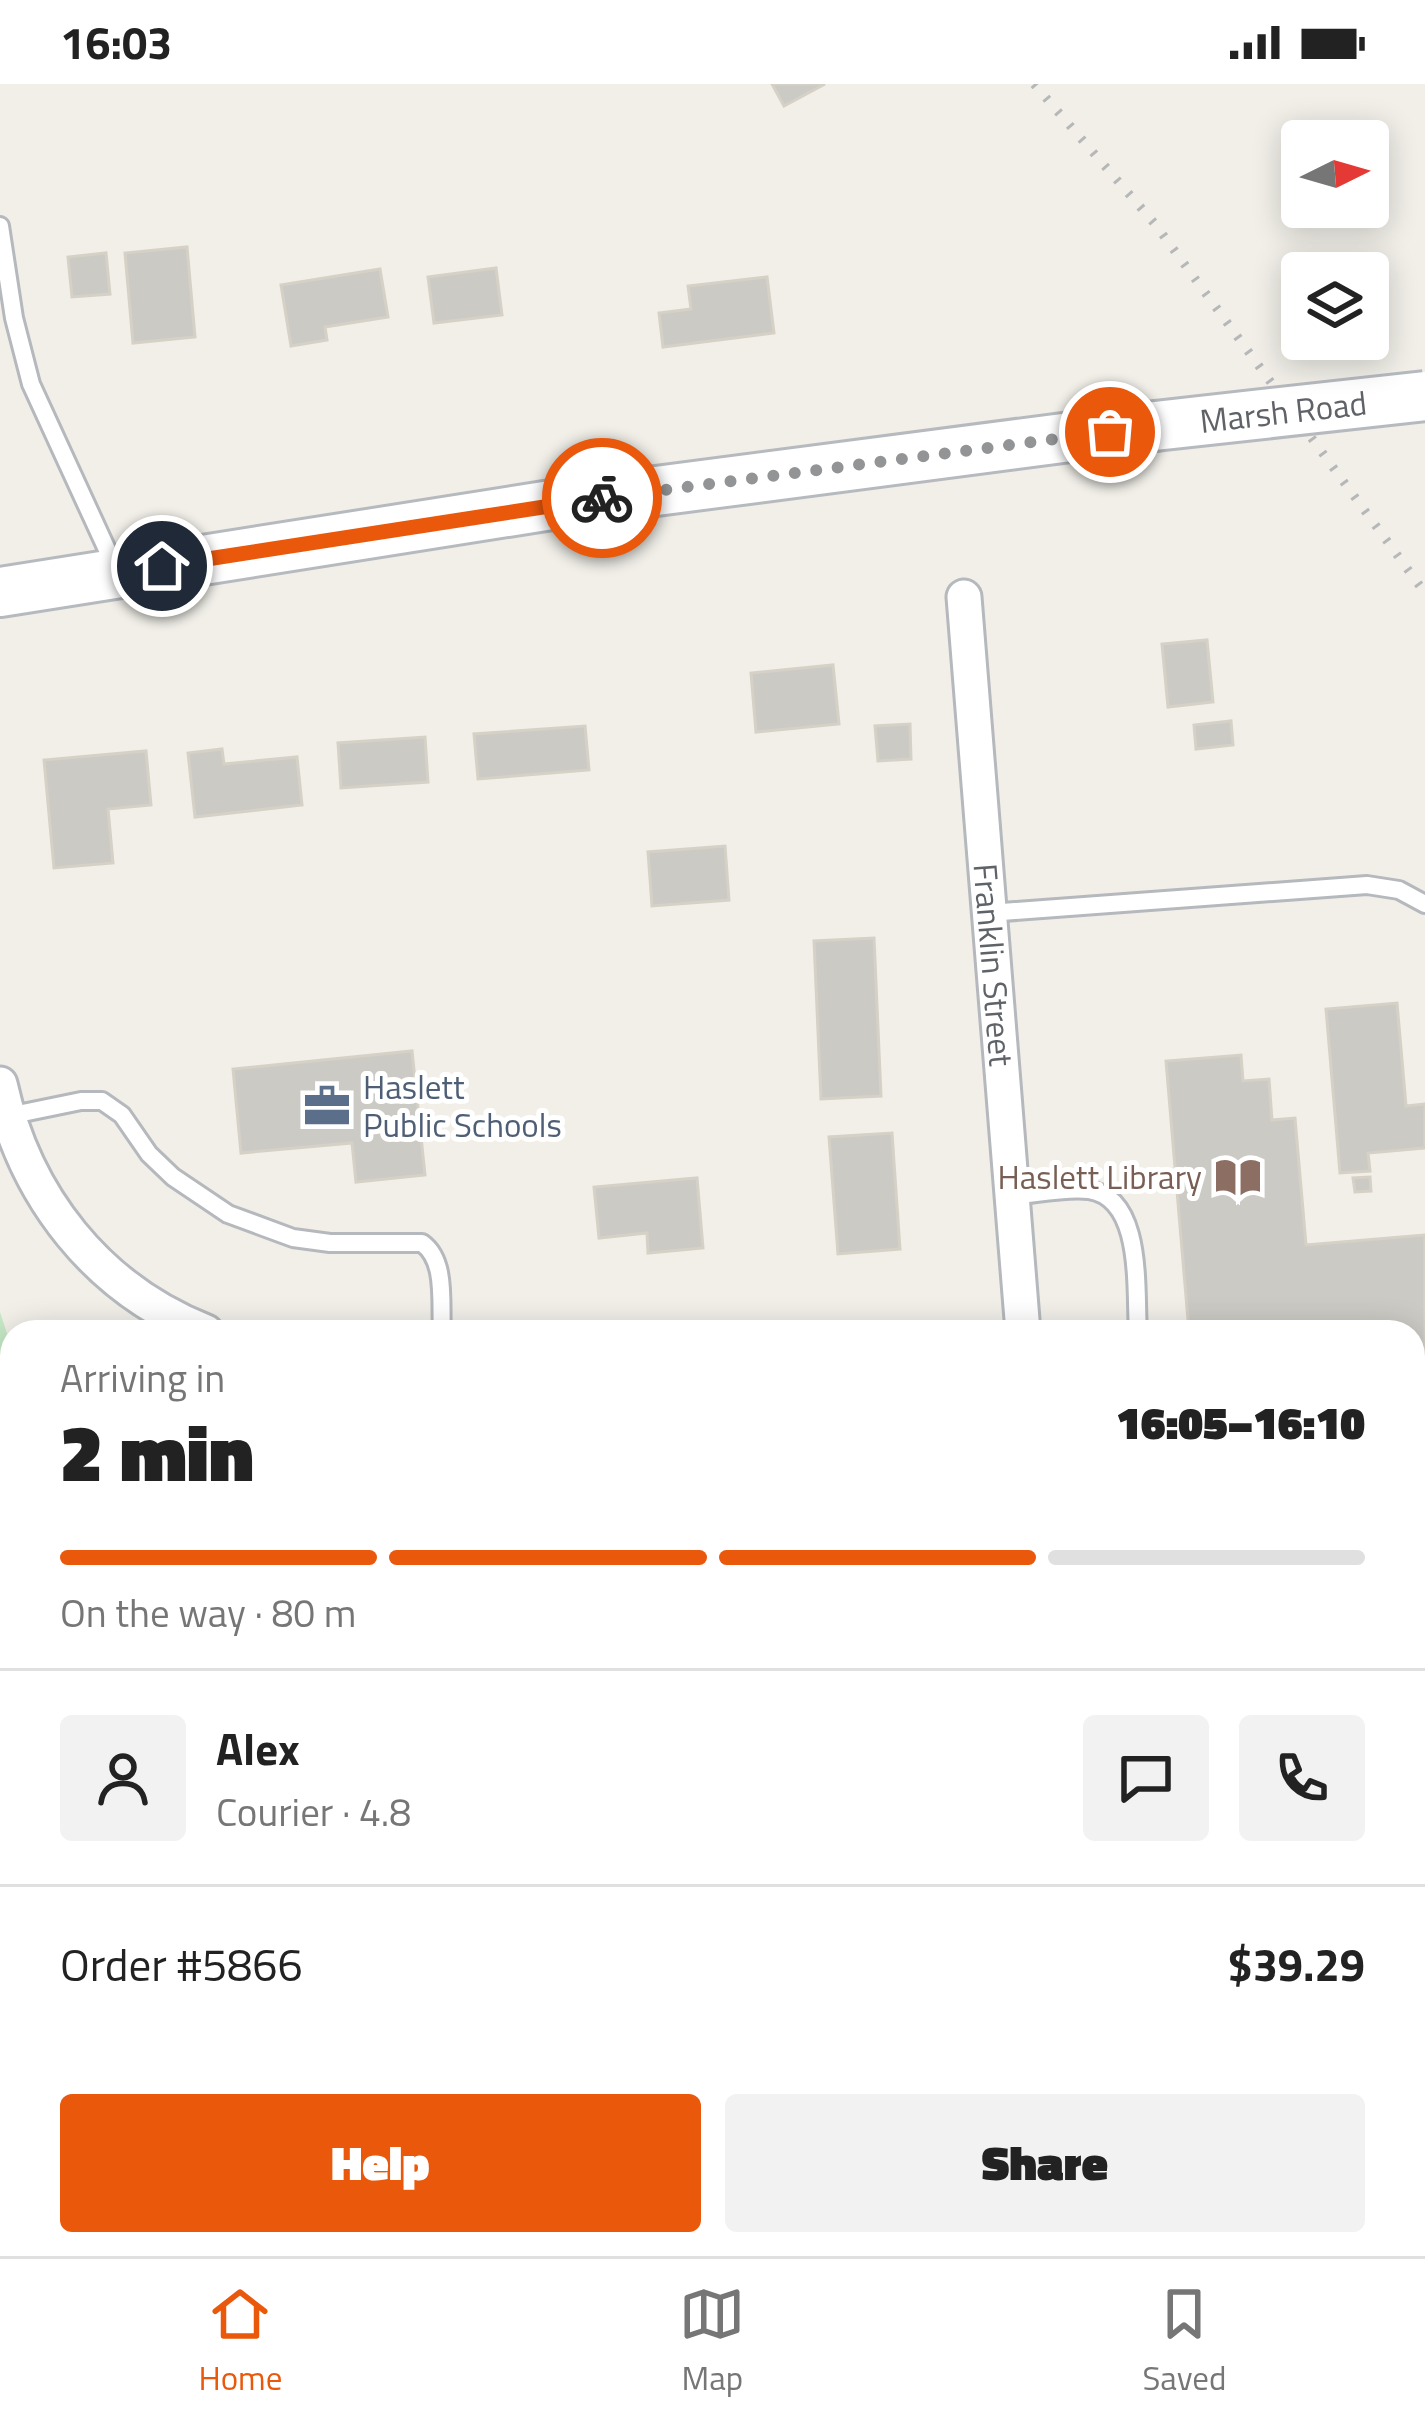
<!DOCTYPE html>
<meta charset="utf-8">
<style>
:root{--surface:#fff;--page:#f2f2f2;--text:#222;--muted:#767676;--line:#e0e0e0;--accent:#ea580c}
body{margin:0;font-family:"Titillium Web",sans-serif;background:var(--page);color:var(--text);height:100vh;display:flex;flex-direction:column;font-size:45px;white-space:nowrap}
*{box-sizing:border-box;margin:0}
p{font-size:39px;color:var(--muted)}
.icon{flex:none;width:66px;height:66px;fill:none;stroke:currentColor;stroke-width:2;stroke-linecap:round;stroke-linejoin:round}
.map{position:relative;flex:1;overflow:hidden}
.panel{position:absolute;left:0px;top:1236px;width:1425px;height:936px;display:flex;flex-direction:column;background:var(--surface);border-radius:36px 36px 0 0;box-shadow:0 6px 30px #0003}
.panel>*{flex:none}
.needle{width:78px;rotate:85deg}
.tools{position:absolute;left:1281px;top:36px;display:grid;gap:24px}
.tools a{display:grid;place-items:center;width:108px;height:108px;border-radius:12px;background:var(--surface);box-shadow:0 6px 30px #0003;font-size:60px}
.pin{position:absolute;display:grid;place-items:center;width:102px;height:102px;color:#fff;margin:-51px;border:6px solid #fff;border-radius:50%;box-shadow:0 3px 12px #0007}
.courier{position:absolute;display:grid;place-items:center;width:120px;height:120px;margin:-60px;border:9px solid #ea580c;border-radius:50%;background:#fff;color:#222;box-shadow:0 3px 15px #0007}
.summary em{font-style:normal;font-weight:800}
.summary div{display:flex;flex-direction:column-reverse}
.summary{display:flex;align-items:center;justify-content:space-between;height:204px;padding:0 60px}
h1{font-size:78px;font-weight:800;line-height:90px}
.bar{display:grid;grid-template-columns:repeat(4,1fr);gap:18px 12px;align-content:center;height:144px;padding:0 60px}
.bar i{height:15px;border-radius:9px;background:var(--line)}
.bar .active{background:var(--accent)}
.bar p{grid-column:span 4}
.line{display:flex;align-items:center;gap:30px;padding:0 60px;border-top:3px solid var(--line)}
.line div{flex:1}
.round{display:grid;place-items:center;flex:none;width:126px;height:126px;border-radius:12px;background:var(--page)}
.action{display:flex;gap:24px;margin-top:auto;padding:24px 60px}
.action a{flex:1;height:138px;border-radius:12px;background:var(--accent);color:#fff;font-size:48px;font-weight:800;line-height:138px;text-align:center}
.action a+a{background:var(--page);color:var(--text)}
.status{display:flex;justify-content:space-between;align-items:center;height:84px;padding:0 60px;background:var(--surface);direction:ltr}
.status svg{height:33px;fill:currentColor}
.tabs{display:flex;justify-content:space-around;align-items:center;height:168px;border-top:3px solid var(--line);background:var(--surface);font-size:33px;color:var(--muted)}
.tabs a{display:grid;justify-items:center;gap:6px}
.tabs .active{color:var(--accent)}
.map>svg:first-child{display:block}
.grass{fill:url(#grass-tufts)}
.pitch{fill:#c5e8c5}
.building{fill:#cccac5;stroke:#d6d1c6;stroke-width:3}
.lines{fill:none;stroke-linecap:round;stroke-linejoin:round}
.service-casing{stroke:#b5b8bc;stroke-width:22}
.minor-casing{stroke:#b5b8bc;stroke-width:39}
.secondary-casing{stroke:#b6babf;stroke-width:54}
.service{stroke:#fff;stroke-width:16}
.minor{stroke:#fff;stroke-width:33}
.secondary{stroke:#fff;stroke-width:48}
.rail{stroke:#b6b7b8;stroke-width:9;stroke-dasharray:3 15;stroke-linecap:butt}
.secondary-bridge-casing{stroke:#b6babf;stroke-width:54;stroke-linecap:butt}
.secondary-bridge{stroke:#fff;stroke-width:48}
.done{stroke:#929495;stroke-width:12;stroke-dasharray:0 21.6}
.route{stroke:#ea580c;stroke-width:15}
.labels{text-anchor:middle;stroke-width:10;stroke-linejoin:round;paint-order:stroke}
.street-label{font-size:33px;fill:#5f6368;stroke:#fff}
.service-label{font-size:33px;fill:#4e5e75;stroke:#fff;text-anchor:start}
.education-label{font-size:33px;fill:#785e54;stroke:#fff;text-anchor:end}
</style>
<div class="status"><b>16:03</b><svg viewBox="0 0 49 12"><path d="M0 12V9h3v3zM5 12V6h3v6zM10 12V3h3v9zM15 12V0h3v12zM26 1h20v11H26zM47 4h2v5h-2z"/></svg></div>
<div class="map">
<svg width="1425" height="2172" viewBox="0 0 1425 2172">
<defs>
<pattern id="grass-tufts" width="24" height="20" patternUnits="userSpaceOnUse" patternTransform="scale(3)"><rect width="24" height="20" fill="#c5e8c5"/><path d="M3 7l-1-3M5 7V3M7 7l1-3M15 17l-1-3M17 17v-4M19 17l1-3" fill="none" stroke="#a3c0a4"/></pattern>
</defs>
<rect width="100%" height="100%" fill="#f1efe8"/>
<!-- grass -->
<path class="grass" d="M936,2160h125l-15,12h-251z"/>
<!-- pitch -->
<path class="pitch" d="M0,1228l12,37v269l-12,10z
M1413,1752h12v177l-12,1z"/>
<!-- building -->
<path class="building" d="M772,0h53l-41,22z
M187,163l8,90 -62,6 -8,-90z
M106,169l4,41 -38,3 -4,-40z
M496,184l6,47 -68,8 -6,-46z
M380,185l8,48 -63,10 2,13 -36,6 -10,-61z
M767,193l7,56 -111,14 -4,-34 32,-4 -3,-23z
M1207,556l6,62 -45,5 -6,-63z
M833,581l6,59 -83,8 -5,-59z
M1231,637l2,24 -37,4 -2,-24z
M910,640l1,35 -33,2 -3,-35z
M585,642l4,44 -111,9 -4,-45z
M425,653l3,45 -87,6 -3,-45z
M222,665l2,15 73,-7 5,48 -107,12 -7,-64z
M146,667l5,54 -43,4 5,54 -59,5 -10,-108z
M725,762l4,54 -77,6 -4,-54z
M874,854l7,158 -60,3 -7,-158z
M1397,919l9,103 19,-2v44l-57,5 2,18 -30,2 -14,-164z
M412,967l13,124 -69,7 -4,-39 -111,10 -8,-84z
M1241,971l2,26 26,-2 3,41 23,-2 11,127 119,-10v168l-12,1v-72h-224l-23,-271z
M892,1049l8,116 -62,5 -9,-117z
M1370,1093l1,14 -16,1 -2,-14z
M697,1094l6,70 -55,5 -1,-20 -48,5 -5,-51z
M12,1669v433h-12v-189l10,-1 -5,-64 -5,1v-179z
M18,2160h145l1,12h-145z
M240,2160h124l1,12h-124z"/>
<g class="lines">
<defs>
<path id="service" d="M0,142l14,92 17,66 84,183
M989,829l378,-28 32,5 26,14
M8,1032l73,-15h21l20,14 27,39 24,23 55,37 65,24 37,5h92c25,18 18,60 20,89
M1012,1112c24,-2 53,-9 77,-6 55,8 46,101 49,142
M430,2160l5,12
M540,2160l2,12"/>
<g id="minor">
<path id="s1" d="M964,513l59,735"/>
<path d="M0,1000c25,113 97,205 206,248"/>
<path d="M1094,2160l1,12"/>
</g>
<path id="secondary" d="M0,508l564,-89 591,-77"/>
</defs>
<!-- service casing -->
<use href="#service" class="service-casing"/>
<!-- minor casing -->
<use href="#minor" class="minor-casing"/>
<!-- secondary casing -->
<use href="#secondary" class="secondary-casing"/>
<!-- service -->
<use href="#service" class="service"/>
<!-- minor -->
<use href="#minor" class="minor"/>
<!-- secondary -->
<use href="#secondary" class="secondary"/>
<!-- rail -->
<path class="rail" d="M1034,0l121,140 270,369"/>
<defs>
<g id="secondary-bridge">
<path id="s2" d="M1155,342l270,-30"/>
</g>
</defs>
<!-- secondary-bridge casing -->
<use href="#secondary-bridge" class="secondary-bridge-casing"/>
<!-- secondary-bridge -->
<use href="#secondary-bridge" class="secondary-bridge"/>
</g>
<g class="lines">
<!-- done -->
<path class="done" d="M602,414l508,-66"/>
<!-- route -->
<path class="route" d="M162,482l440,-68"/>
</g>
<!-- icons -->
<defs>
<symbol id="office-bare" viewBox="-9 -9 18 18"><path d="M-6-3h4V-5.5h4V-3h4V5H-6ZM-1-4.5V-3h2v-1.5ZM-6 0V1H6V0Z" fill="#5c6f8a" stroke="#fff" stroke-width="2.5" paint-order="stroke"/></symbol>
<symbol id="library-bare" viewBox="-9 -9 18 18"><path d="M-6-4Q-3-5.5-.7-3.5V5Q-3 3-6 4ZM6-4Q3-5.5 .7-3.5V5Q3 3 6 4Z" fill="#8d6e63" stroke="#fff" stroke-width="2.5" paint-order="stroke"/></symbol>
</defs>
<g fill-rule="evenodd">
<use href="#office-bare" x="294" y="989" width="66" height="66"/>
<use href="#library-bare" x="1205" y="1060" width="66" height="66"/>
</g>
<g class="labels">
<!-- street labels -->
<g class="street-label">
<text dy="12" stroke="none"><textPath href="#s2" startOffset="129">Marsh Road</textPath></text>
<text dy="12" stroke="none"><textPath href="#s1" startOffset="369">Franklin Street</textPath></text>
</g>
<!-- service labels -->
<g class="service-label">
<text x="363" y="1015">Haslett<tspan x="363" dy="38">Public Schools</tspan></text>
</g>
<!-- education labels -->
<g class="education-label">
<text x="1202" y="1105">Haslett Library</text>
</g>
</g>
</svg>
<div class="tools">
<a><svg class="needle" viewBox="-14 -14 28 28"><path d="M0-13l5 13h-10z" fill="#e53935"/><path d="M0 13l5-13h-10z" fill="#767676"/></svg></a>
<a><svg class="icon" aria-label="layers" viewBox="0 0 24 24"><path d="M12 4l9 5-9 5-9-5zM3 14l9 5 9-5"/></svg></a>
</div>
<div class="pin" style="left:1110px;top:348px;background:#ea580c"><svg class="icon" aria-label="bag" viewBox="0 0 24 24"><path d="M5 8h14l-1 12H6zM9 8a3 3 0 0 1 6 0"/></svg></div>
<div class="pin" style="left:162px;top:482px;background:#1f2937"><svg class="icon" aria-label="home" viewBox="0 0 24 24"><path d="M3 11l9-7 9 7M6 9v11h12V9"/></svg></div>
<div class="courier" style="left:602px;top:414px"><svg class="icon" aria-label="bike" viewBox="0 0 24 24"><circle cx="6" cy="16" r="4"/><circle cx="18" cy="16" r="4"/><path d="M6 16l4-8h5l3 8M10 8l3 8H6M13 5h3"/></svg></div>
<section class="panel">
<div class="summary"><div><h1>2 min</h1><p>Arriving in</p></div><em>16:05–16:10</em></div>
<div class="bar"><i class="active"></i><i class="active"></i><i class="active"></i><i></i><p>On the way · 80 m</p></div>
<div class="line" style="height:216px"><a class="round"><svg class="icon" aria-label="person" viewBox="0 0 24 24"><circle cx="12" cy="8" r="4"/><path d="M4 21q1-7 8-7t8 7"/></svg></a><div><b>Alex</b><p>Courier · 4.8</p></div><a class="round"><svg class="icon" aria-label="chat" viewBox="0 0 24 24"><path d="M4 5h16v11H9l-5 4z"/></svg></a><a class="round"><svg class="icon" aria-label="phone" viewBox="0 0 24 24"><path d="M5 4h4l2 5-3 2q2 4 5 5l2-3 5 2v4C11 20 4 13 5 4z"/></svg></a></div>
<div class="line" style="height:156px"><div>Order #5866</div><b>$39.29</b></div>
<div class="action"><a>Help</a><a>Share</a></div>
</section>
</div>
<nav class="tabs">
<a class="active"><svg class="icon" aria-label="home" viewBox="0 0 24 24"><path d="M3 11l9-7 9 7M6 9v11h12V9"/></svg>Home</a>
<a><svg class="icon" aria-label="map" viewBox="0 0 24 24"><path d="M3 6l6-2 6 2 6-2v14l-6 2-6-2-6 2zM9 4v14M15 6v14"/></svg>Map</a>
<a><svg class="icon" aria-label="saved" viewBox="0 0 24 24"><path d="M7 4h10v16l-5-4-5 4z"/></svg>Saved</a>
</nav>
